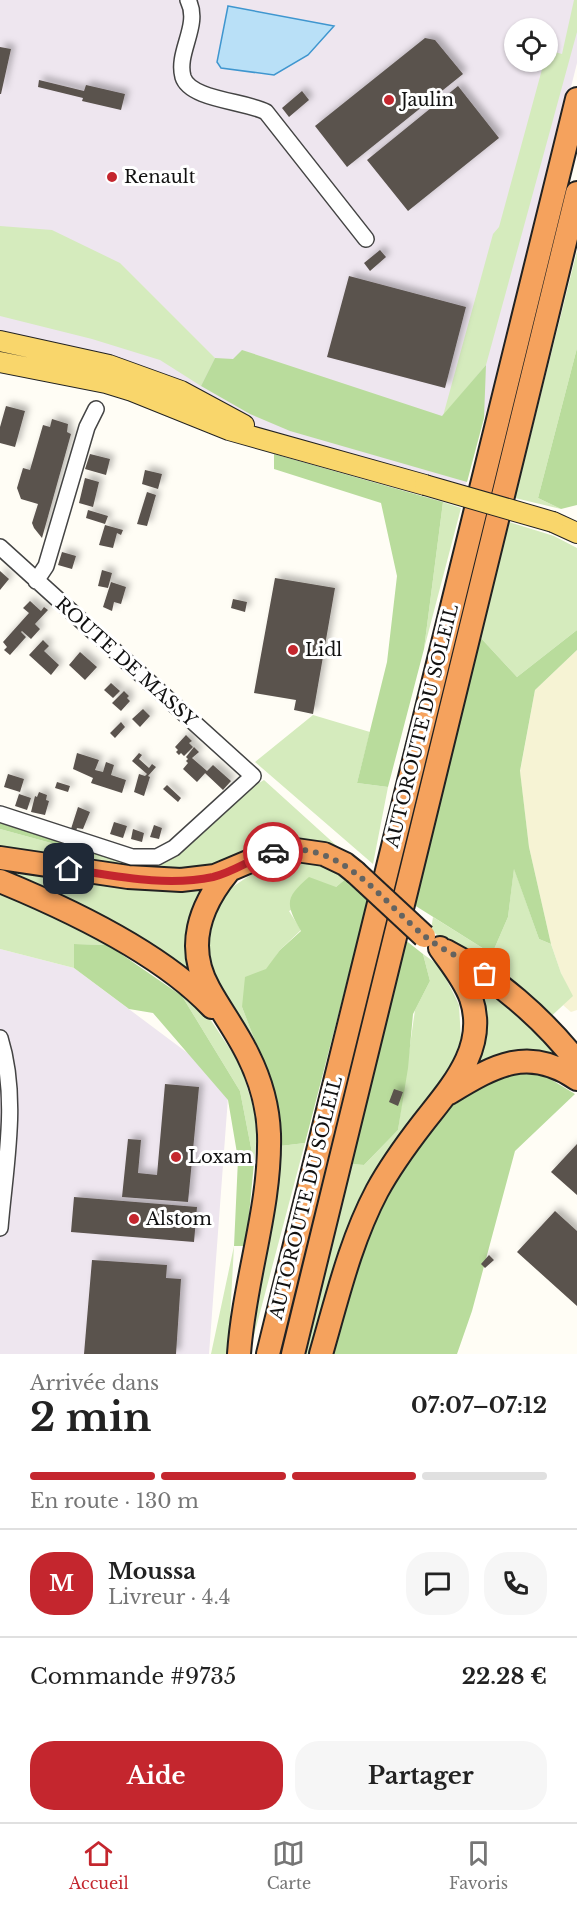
<!DOCTYPE html>
<html lang="fr">
<meta charset="utf-8">
<style>
:root{--surface:#fff;--page:#f6f6f6;--text:#222;--muted:#767676;--line:#e0e0e0;--accent:#c4262e}
body{margin:0;font-family:"Libre Baskerville",serif;background:var(--page);color:var(--text);height:100vh;display:flex;flex-direction:column;font-size:22px;white-space:nowrap}
*{box-sizing:border-box;margin:0}
p{font-size:20px;color:var(--muted)}
.icon{flex:none;width:33px;height:33px;fill:none;stroke:currentColor;stroke-width:2;stroke-linecap:round;stroke-linejoin:round}
.map{position:relative;height:1354px;overflow:hidden}
.sheet{display:flex;flex-direction:column;background:var(--surface);flex:1}
.sheet>*{flex:none}
.tools{position:absolute;left:504px;top:18px;display:grid;gap:12px}
.tools a{display:grid;place-items:center;width:54px;height:54px;border-radius:50%;background:var(--surface);box-shadow:0 2px 4px #0004;font-size:30px}
.pin{position:absolute;display:grid;place-items:center;width:51px;height:51px;color:#fff;margin:-26px;border-radius:12px;box-shadow:0 3px 9px #0006}
.courier{position:absolute;display:grid;place-items:center;width:60px;height:60px;margin:-30px;border:4px solid #c4262e;border-radius:50%;background:#fff;color:#222;box-shadow:0 2px 8px #0007}
.headline em{font-style:normal;font-weight:700}
.headline div{display:flex;flex-direction:column-reverse}
.headline{display:flex;align-items:center;justify-content:space-between;height:102px;padding:0 30px}
h1{font-size:39px;font-weight:700;line-height:45px}
.bar{display:grid;grid-template-columns:repeat(4,1fr);gap:9px 6px;align-content:center;height:72px;padding:0 30px}
.bar i{height:8px;border-radius:4px;background:var(--line)}
.bar .selected{background:var(--accent)}
.bar p{grid-column:span 4}
.line{display:flex;align-items:center;gap:15px;padding:0 30px;border-top:2px solid var(--line)}
.line div{flex:1}
.round{display:grid;place-items:center;flex:none;width:63px;height:63px;border-radius:24px;background:var(--page)}
.primary-button{display:flex;gap:12px;margin-top:auto;padding:12px 30px}
.primary-button a{flex:1;height:69px;border-radius:24px;background:var(--accent);color:#fff;font-size:24px;font-weight:700;line-height:69px;text-align:center}
.primary-button a+a{background:var(--page);color:var(--text)}
.menu{display:flex;justify-content:space-around;align-items:center;height:84px;border-top:2px solid var(--line);background:var(--surface);font-size:16px;color:var(--muted)}
.menu a{display:grid;justify-items:center;gap:3px}
.menu .selected{color:var(--accent)}
.map>svg:first-child{display:block}
.industrial{fill:#eee6ef;fill-rule:evenodd}
.farmland{fill:#f6f3d4}
.green{fill:#d5ebbd}
.forest{fill:#b9dc9c}
.water{fill:#b9e0f7;stroke:#3f96cf;stroke-width:1.5}
.building{fill:#5a524d;filter:url(#shadow)}
.lines{fill:none;stroke-linecap:round;stroke-linejoin:round}
.minor-casing{stroke:#444;stroke-width:18}
.major-casing{stroke:#222;stroke-width:22}
.highway-casing{stroke:#222;stroke-width:26}
.minor{stroke:#fff;stroke-width:15}
.major{stroke:#f9d66b;stroke-width:20}
.highway{stroke:#f5a25d;stroke-width:22}
.major-bridge-casing{stroke:#222;stroke-width:22;stroke-linecap:butt}
.highway-bridge-casing{stroke:#222;stroke-width:26;stroke-linecap:butt}
.major-bridge{stroke:#f9d66b;stroke-width:20}
.highway-bridge{stroke:#f5a25d;stroke-width:22}
.done{stroke:#646461;stroke-width:6;stroke-dasharray:0 10.8}
.route{stroke:#c4262e;stroke-width:8}
.poi-dot{fill:#c4262e;stroke:#fff;stroke-width:2}
.labels{text-anchor:middle;stroke-width:6;stroke-linejoin:round;paint-order:stroke}
.poi-label{font-size:18px;fill:#111;stroke:#fff;text-anchor:start}
.street-label{font-size:18px;fill:#111;stroke:#fff}
</style>
<div class="map">
<svg width="577" height="1354" viewBox="0 0 577 1354">
<defs>
<filter id="shadow"><feDropShadow dx="4.5" dy="-4.5" stdDeviation="3" flood-color="#0004"/></filter>
</defs>
<rect width="100%" height="100%" fill="#fffdf5"/>
<!-- industrial -->
<path class="industrial" d="M0,0h577v63l-73,292 -20,63 -22,81 -462,-158zM514,28h34v34h-34z
M0,949l74,19 155,116 -20,270h-209z"/>
<!-- farmland -->
<path class="farmland" d="M577,650v360l-6,2 -8,-7 9,-9 -11,-23 -10,-29 -22,-97 -9,-75 15,-82z"/>
<!-- green -->
<path class="green" d="M574,0h3v32l-91,333 -43,51 50,-182 6,-7 45,-165h4v-12l14,4z
M0,226l52,4 68,33 95,95 -14,28 -41,-26 -68,-21 -92,-23z
M577,251v97l-39,150 23,11 -46,-11z
M443,502l18,6 -37,141z
M509,522l45,14 23,12v82l-60,47 -38,-41z
M313,715l57,17 -13,51 31,4 -15,77 -118,-102z
M264,780l85,77 -36,-16 -19,-1 -78,26 -60,8 2,-10 89,-74z
M0,829l132,36 -49,-3 -83,-15z
M292,861l34,6 23,9 -13,11 -47,24 12,19 -21,20 -38,57 12,31 -37,-56 -10,-31 3,-36 15,-23 33,-22z
M0,864l203,24 -12,34 5,60 -196,-108z
M514,868l25,71 12,5 10,29 12,23 -28,26 -114,-92 2,-13 59,37 16,-37z
M0,890l19,8 89,47 -34,-1v24l-74,-19z
M423,954l17,12 19,39 2,35 -9,32 -98,145 -20,49 -10,55 -11,33h-9l47,-190 13,1 34,-35 17,-120 15,-29z
M467,972l66,59 32,33 -95,9z
M182,996l28,23 30,45 18,59 -4,40 -14,-72z
M305,1143l-56,211v-24l31,-184z
M234,1246l-6,108h-17z"/>
<!-- forest -->
<path class="forest" d="M577,348v157l-16,4 -23,-11z
M242,350l200,66 44,-51 -2,53 -17,64 -177,-51 -40,-17 -49,-28 14,-28 18,1z
M274,454l169,48 -19,147 -36,138 -31,-4 30,-121 10,-86 -16,-73 -107,-34z
M577,630v20l-42,40 -15,81 9,76 22,97 -12,-5 -25,-70 -6,48 -16,37 -81,-51 68,-267 38,41z
M0,821l158,43 -2,10 -73,-12 45,2 -128,-35z
M349,876l20,20 -64,247 -25,3 -7,-58 -31,-81 3,-30 21,-8 14,-19 21,-19c-16,-28 -16,-33 8,-54l27,10z
M404,939l19,15 7,27 -17,33 -5,54 -10,62 -34,35 -13,-1z
M74,944l34,1 74,51 58,95 14,72 -8,83h-12l4,-87 -10,-59 -75,-87 -24,-4 -55,-41z
M510,1073l32,1 33,20 -60,57 -43,160 -15,43h-125l45,-145 40,-69 53,-52z"/>
<!-- water -->
<path class="water" d="M228,6l106,20 -26,29 -34,20 -53,-7 -4,-6z"/>
<!-- building -->
<path class="building" d="M425,38l10,2 28,34 -116,93 -32,-41z
M0,47l11,2 -10,45h-1z
M39,80l45,11 2,-6 39,9 -4,16 -39,-9 1,-3 -45,-11z
M458,86l41,52 -91,73 -41,-51z
M302,91l7,9 -20,17 -7,-9z
M380,250l6,7 -16,14 -6,-8z
M349,276l117,31 -21,81 -118,-31z
M6,406l19,5 -10,36 -15,-4v-16z
M52,419l16,5 -1,8 4,2 -29,104 -8,-10 -2,-5 6,-19 -17,-5 -4,-11 6,-20 7,2 13,-45 7,2z
M90,454l20,5 -4,16 -21,-6z
M145,470l17,4 -4,15 -16,-5z
M85,478l14,4 -6,25 -14,-4z
M147,492l9,3 -9,31 -10,-2z
M88,510l20,6 -3,8 -19,-6z
M105,525l18,5 -2,5 -4,-2 -4,15 -14,-3z
M62,552l14,4 -4,13 -14,-4z
M102,570l10,3 -4,15 -10,-2z
M0,571l9,8 -9,11z
M275,578l60,10 -22,126 -19,-4 2,-10 -42,-7z
M111,582l15,5 -5,17 -7,-2 -2,9 -9,-4z
M233,599l14,3 -2,10 -14,-4z
M30,601l11,10 3,-4 4,3 -13,14 5,5 -9,10 -9,-8 -1,1 5,5 -16,18 -6,-5 3,-3 -4,-5 26,-29 -6,-5z
M43,640l6,6 -5,5 15,14 -8,10 -22,-20z
M80,652l17,15 -12,13 -16,-15z
M111,683l9,8 -7,7 -9,-8z
M124,691l5,5 -2,2 3,3 -9,10 -9,-8z
M143,709l7,7 -10,11 -8,-8z
M121,722l4,5 -10,11 -5,-5z
M186,735l6,6 -3,2 4,4 -9,9 -3,-3 -2,2 -3,-3 2,-2 -3,-3z
M194,747l5,5 -7,6 15,13 -10,11 -14,-13 5,-6 -2,-2 2,-2 -2,-2z
M77,753l22,7 -4,10 8,2 3,-10 8,3 -3,10 15,5 -4,13 -31,-10 2,-5 -20,-9z
M139,753l3,2 -3,4 10,9 3,-4 4,3 -8,9 2,1 -6,19 -10,-4 5,-18 6,2 2,-2 -15,-13z
M213,765l18,16 -8,9 -18,-17z
M8,774l16,5 -4,13 -16,-5z
M57,782l13,4 -2,6 -13,-4z
M167,785l14,13 -3,4 -15,-13z
M39,792l8,3 -1,5 3,1 -4,14 -14,-3 4,-16 2,1z
M19,794l12,4 -4,12 -12,-4z
M78,807l12,5 -7,17 -6,-1 -2,6 -5,-2z
M114,822l13,4 -4,12 -13,-4z
M154,825l8,3 -3,11 -9,-2z
M133,829l11,4 -2,9 -11,-3z
M165,1084l34,3 -11,115 -66,-5 6,-58 13,1 -3,33 19,2z
M394,1089l9,3 -5,14 -9,-4z
M577,1144v51l-26,-23z
M74,1197l123,10 -3,35 -123,-10z
M555,1211l22,20v75l-60,-54z
M489,1255l5,5 -9,8 -4,-4z
M92,1260l75,5 -1,13 15,1 -5,75h-92z"/>
<g class="lines">
<defs>
<path id="minor" d="M188,0c13,25 -12,52 -5,77 7,23 63,24 83,35l100,127
M0,547l253,229 -79,72 -17,9h-25l-132,-43
M36,581l10,-15 41,-139 9,-18
M0,1038c19,61 5,128 0,190"/>
<path id="major" d="M0,341l109,24 72,26 63,34
M0,362l106,21 26,8 97,39 196,55
M553,522l24,11"/>
<path id="highway" d="M0,858l128,19 53,3 34,-4 52,-22 29,-4 28,4 21,10 10,8
M228,872c-28,34 -43,75 -19,117 12,22 28,43 39,66 12,24 20,52 21,79 2,74 -25,146 -30,220
M0,881c68,28 161,72 212,126
M446,951c48,25 98,68 131,111
M449,1093c45,-27 79,-48 128,-14
M268,1354l309,-1255
M293,1354l284,-1161
M321,1354c16,-55 29,-112 56,-163 13,-24 29,-46 46,-68 28,-36 65,-75 48,-125 -7,-19 -20,-34 -31,-50"/>
</defs>
<!-- minor casing -->
<use href="#minor" class="minor-casing"/>
<!-- major casing -->
<use href="#major" class="major-casing"/>
<!-- highway casing -->
<use href="#highway" class="highway-casing"/>
<!-- minor -->
<use href="#minor" class="minor"/>
<!-- major -->
<use href="#major" class="major"/>
<!-- highway -->
<use href="#highway" class="highway"/>
<defs>
<path id="major-bridge" d="M425,485l128,37"/>
<path id="highway-bridge" d="M355,872l69,64"/>
</defs>
<!-- major-bridge casing -->
<use href="#major-bridge" class="major-bridge-casing"/>
<!-- highway-bridge casing -->
<use href="#highway-bridge" class="highway-bridge-casing"/>
<!-- major-bridge -->
<use href="#major-bridge" class="major-bridge"/>
<!-- highway-bridge -->
<use href="#highway-bridge" class="highway-bridge"/>
</g>
<g class="lines">
<!-- done -->
<path class="done" d="M273,852c68,-16 107,49 154,86 18,14 40,22 58,36"/>
<!-- route -->
<path class="route" d="M69,869c47,7 97,18 144,8 21,-5 39,-19 60,-25"/>
</g>
<!-- markers -->
<g class="poi-dot">
<circle cx="389" cy="100" r="6"/>
<circle cx="112" cy="177" r="6"/>
<circle cx="293" cy="650" r="6"/>
<circle cx="176" cy="1157" r="6"/>
<circle cx="134" cy="1219" r="6"/>
</g>
<g class="labels">
<!-- poi labels -->
<g class="poi-label">
<text x="401" y="106">Jaulin</text>
<text x="124" y="183">Renault</text>
<text x="305" y="656">Lidl</text>
<text x="188" y="1163">Loxam</text>
<text x="146" y="1225">Alstom</text>
</g>
<!-- street labels -->
<g class="street-label">
<text transform="translate(126 662) rotate(42)" y="6">ROUTE DE MASSY</text>
<text transform="translate(422 726) rotate(-76)" y="6">AUTOROUTE DU SOLEIL</text>
<text transform="translate(306 1198) rotate(-76)" y="6">AUTOROUTE DU SOLEIL</text>
</g>
</g>
</svg>
<div class="tools">
<a><svg class="icon" aria-label="locate" viewBox="0 0 24 24"><circle cx="12" cy="12" r="6"/><path d="M12 2v4M12 18v4M2 12h4M18 12h4"/></svg></a>
</div>
<div class="pin" style="left:485px;top:974px;background:#ea580c"><svg class="icon" aria-label="bag" viewBox="0 0 24 24"><path d="M5 8h14l-1 12H6zM9 8a3 3 0 0 1 6 0"/></svg></div>
<div class="pin" style="left:69px;top:869px;background:#1f2937"><svg class="icon" aria-label="home" viewBox="0 0 24 24"><path d="M3 11l9-7 9 7M6 9v11h12V9"/></svg></div>
<div class="courier" style="left:273px;top:852px"><svg class="icon" aria-label="car" viewBox="0 0 24 24"><path d="M5 17H2v-5l4-1 3-4h7l3 4 3 1v5h-3M9 17h6M6 11h13"/><circle cx="7" cy="17" r="2"/><circle cx="17" cy="17" r="2"/></svg></div>
</div>
<section class="sheet">
<div class="headline"><div><h1>2 min</h1><p>Arrivée dans</p></div><em>07:07–07:12</em></div>
<div class="bar"><i class="selected"></i><i class="selected"></i><i class="selected"></i><i></i><p>En route · 130 m</p></div>
<div class="line" style="height:108px"><b class="round" style="background:var(--accent);color:#fff">M</b><div><b>Moussa</b><p>Livreur · 4.4</p></div><a class="round"><svg class="icon" aria-label="chat" viewBox="0 0 24 24"><path d="M4 5h16v11H9l-5 4z"/></svg></a><a class="round"><svg class="icon" aria-label="phone" viewBox="0 0 24 24"><path d="M5 4h4l2 5-3 2q2 4 5 5l2-3 5 2v4C11 20 4 13 5 4z"/></svg></a></div>
<div class="line" style="height:78px"><div>Commande #9735</div><b>22.28 €</b></div>
<div class="primary-button"><a>Aide</a><a>Partager</a></div>
</section>
<nav class="menu">
<a class="selected"><svg class="icon" aria-label="home" viewBox="0 0 24 24"><path d="M3 11l9-7 9 7M6 9v11h12V9"/></svg>Accueil</a>
<a><svg class="icon" aria-label="map" viewBox="0 0 24 24"><path d="M3 6l6-2 6 2 6-2v14l-6 2-6-2-6 2zM9 4v14M15 6v14"/></svg>Carte</a>
<a><svg class="icon" aria-label="saved" viewBox="0 0 24 24"><path d="M7 4h10v16l-5-4-5 4z"/></svg>Favoris</a>
</nav>
